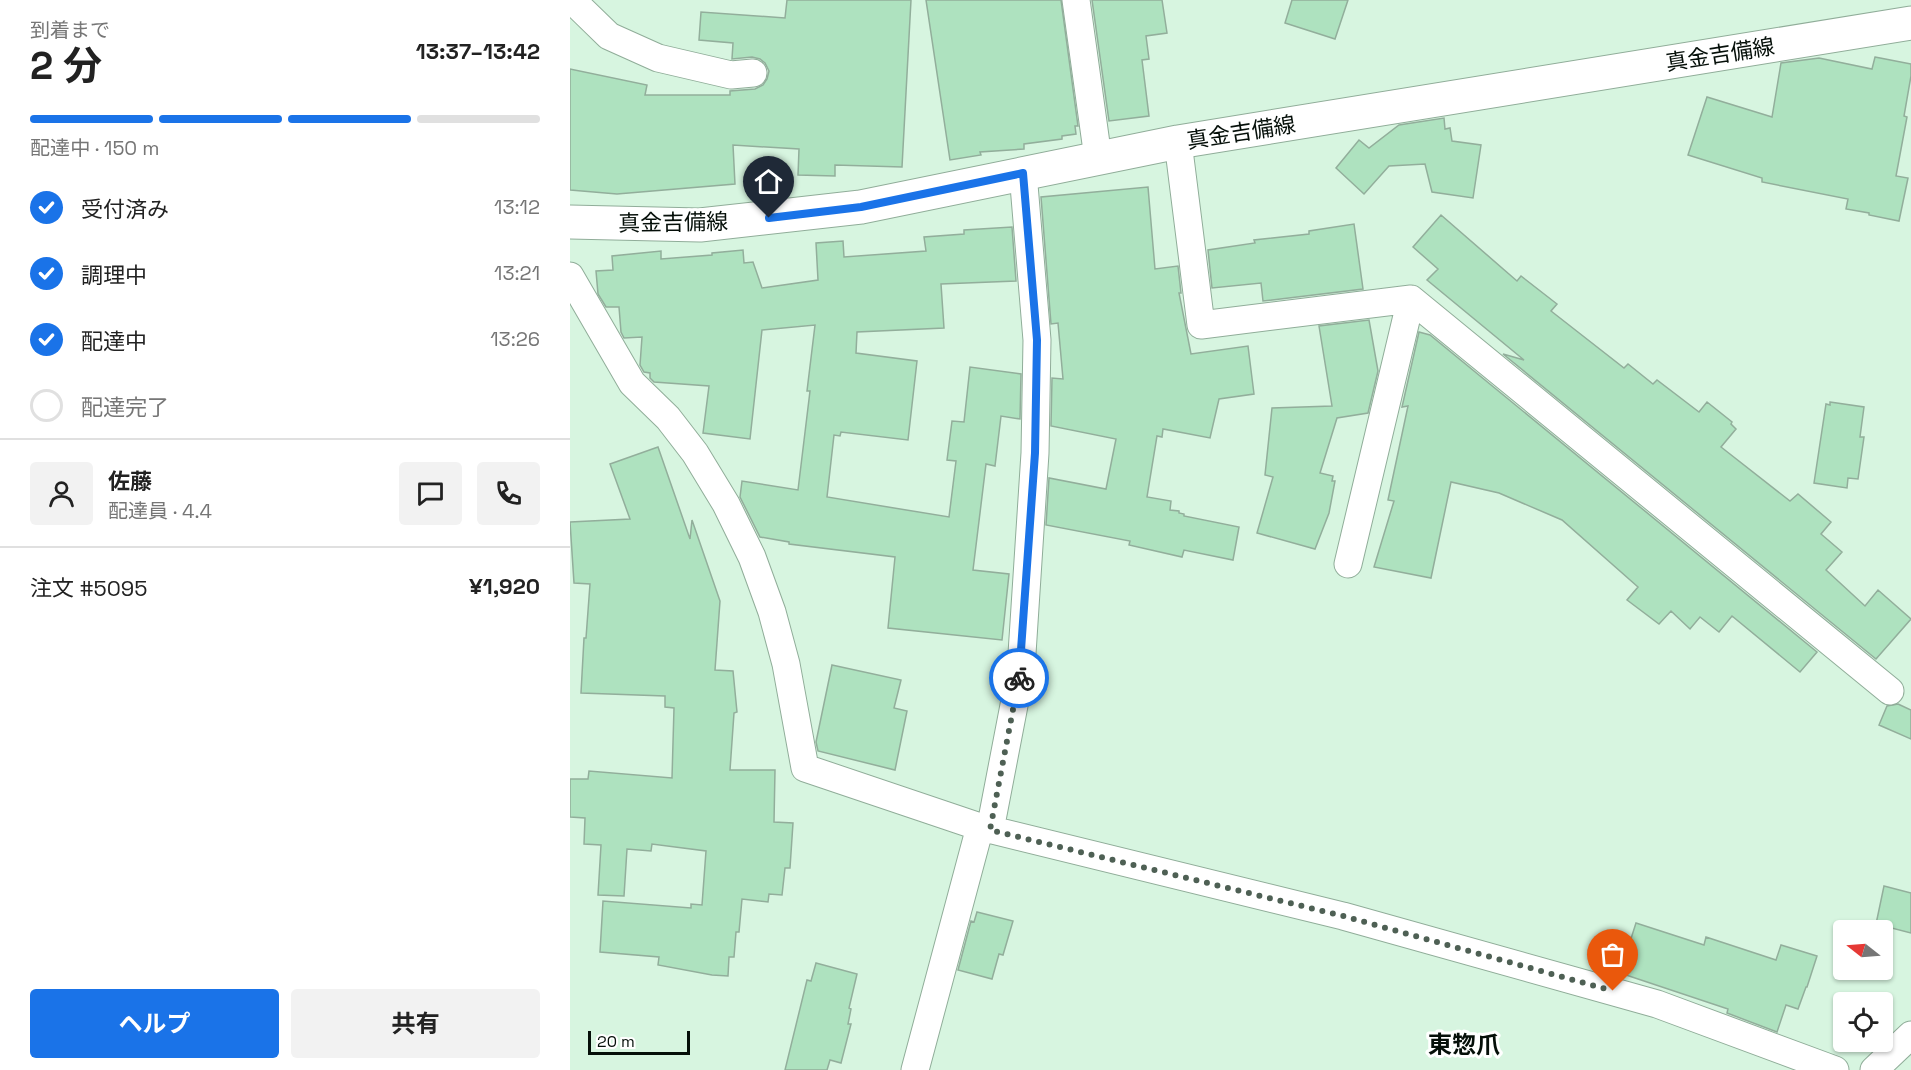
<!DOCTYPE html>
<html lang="ja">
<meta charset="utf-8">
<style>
:root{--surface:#fff;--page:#f2f2f2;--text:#222;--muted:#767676;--line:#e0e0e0;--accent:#1a73e8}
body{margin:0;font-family:"Space Grotesk","Noto Sans JP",sans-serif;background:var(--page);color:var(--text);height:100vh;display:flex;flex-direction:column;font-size:22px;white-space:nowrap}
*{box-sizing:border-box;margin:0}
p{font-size:20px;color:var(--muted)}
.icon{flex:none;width:33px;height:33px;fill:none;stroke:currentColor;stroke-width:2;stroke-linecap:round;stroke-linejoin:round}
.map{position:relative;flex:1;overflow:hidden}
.sheet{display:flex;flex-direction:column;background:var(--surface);width:570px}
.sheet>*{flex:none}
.needle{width:39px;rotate:287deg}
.fabs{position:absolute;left:1263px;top:920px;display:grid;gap:12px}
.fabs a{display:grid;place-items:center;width:60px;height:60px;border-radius:6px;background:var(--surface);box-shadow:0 2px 4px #0004;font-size:30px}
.scale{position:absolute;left:18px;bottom:15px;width:102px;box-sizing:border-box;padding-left:6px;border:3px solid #050f09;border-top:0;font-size:16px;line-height:21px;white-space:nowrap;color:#050f09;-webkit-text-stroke:4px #fff;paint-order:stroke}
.pin{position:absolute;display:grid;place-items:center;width:51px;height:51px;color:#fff;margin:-62px -26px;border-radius:50% 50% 50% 0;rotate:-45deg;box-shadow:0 0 6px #0007}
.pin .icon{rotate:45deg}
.courier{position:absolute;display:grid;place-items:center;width:60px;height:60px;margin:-30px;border:4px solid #1a73e8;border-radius:50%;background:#fff;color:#222;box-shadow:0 2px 8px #0007}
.headline em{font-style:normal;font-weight:700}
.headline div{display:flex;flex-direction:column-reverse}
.headline{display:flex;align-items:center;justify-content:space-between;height:102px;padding:0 30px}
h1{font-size:39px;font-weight:700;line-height:45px}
.bar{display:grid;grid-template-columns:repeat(4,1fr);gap:9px 6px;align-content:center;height:72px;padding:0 30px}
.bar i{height:8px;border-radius:4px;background:var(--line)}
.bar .current{background:var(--accent)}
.bar p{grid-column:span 4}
.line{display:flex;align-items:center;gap:15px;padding:0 30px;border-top:2px solid var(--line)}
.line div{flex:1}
.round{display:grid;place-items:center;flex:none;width:63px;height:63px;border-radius:6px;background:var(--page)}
ol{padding:0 30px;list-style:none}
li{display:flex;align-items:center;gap:18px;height:66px}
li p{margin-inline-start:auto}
li .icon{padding:6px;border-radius:50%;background:var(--accent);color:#fff;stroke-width:4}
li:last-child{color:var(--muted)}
li i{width:33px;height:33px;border:3px solid var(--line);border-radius:50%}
.cta{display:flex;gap:12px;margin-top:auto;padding:12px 30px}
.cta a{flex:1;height:69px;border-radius:6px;background:var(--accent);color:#fff;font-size:24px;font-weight:700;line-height:69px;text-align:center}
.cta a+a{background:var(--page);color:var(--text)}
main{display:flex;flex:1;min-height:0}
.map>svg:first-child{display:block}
.building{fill:#aee2bf;stroke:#92ae9b;stroke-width:1.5}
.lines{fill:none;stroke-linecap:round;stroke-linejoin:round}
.minor-casing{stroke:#90ad99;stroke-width:29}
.secondary-casing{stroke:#90ad99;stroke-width:35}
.minor{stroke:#fff;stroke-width:27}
.secondary{stroke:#fff;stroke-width:33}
.done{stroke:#4e6054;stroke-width:6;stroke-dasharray:0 10.8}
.route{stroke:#1a73e8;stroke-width:8}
.labels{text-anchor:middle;stroke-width:6;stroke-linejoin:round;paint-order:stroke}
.street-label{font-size:22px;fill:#050f09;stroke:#fff}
.neighbourhood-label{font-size:24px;font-weight:bold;fill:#050f09;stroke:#fff}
</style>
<main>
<section class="sheet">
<div class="headline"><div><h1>2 分</h1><p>到着まで</p></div><em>13:37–13:42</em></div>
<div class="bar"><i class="current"></i><i class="current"></i><i class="current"></i><i></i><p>配達中 · 150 m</p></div>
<ol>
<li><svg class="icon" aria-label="check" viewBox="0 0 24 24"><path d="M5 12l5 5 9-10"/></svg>受付済み<p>13:12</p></li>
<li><svg class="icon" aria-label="check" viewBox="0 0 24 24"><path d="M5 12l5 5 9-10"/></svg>調理中<p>13:21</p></li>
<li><svg class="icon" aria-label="check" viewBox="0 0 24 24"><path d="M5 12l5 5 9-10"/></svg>配達中<p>13:26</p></li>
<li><i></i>配達完了</li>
</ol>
<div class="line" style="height:108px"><a class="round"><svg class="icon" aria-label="person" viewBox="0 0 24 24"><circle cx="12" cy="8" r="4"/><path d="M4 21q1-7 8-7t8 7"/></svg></a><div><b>佐藤</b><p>配達員 · 4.4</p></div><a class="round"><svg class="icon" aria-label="chat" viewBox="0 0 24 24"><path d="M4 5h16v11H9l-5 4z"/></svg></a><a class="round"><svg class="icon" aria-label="phone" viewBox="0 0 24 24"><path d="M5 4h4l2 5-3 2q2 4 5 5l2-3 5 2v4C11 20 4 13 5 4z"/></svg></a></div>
<div class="line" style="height:78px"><div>注文 #5095</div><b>¥1,920</b></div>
<div class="cta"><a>ヘルプ</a><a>共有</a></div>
</section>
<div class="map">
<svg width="1341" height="1070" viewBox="0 0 1341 1070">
<rect width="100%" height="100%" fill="#d7f5e0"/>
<!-- building -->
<path class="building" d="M217,0h124l-9,167 -67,-2v11l-37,-1 1,-26 -66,-4 2,39 -118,10 -47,-4v-121l77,16 -2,10h85v-4l25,-2 8,-4 4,-6 2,-8 -4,-8 -5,-4 -8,-2 -20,2 1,-16 -34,-3 2,-28 84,6z
M356,0h135l17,126h-3l1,8 -14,2v3l-38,5v5l-44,3 1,3 -31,5z
M522,0h70l5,33 -21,3 3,23 -7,1 7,56 -40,5z
M722,0h56l-13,39 -50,-16z
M1305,57l36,7v12l-7,40 3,1 -11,59 12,2 -9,43 -30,-6v-2l-23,-4 2,-10 -86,-17v-4l-74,-23 19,-58 65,20 9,-54 38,-5 53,11z
M874,118l1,11 5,-1 2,13 29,4 -8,53 -41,-6 -7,-28 -36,2 -25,28 -28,-26 23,-28 10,8 30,-23z
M578,187l7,82 23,-3 3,27h-2l12,61 57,-8 6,48 -35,5 -9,39 -47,-9 -1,8 -5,-1 -10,61 24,4 -1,9 9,1v2l5,1v2l55,11 -6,33 -49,-10 -2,7 -53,-12 1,-4 -84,-16 3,-47 57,11 10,-50 -65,-13 1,-48 11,1 -5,-56 -7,1 -10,-127z
M871,215l76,66 4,-5 36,28 -6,7 73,57 4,-4 25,20 4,-4 42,32 8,-10 25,20 -1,2 5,5 -15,18 69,54 8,-7 33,28 -10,12 21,18 -16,18 39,36 13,-16 33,29 -35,40 -373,-305 21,6 -97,-80 11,-11 -25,-22z
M784,224l9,65 -100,12 -2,-18 -49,5 -4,-38 47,-7 -1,-3 55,-6v-3z
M442,227l4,54 -75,3 3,44 -87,4 -1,21 61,8 -9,79 -67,-8 -1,4 -6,-1 -7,62 122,20 7,-56 -9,-1 5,-39 12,1 6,-55 51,7 -1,45 -19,-3 -6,50 -9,-2 -13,106 36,4 -7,66 -114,-12 7,-71 -106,-13v-2l-29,-5 -20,-40 2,-16 56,9 12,-99h-3l8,-66 -53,5 -12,109 -47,-6 6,-47 -55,-4 -4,-4v-5l-6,-1 -4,-7 2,-28 -18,1 -3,-6 -2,-25h-13l-8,-13 -2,-23 17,-1 -1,-14 49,-5v8l51,-4v-2l31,-3 1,13 9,-1 9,26 56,-8 -2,-37 27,-2 1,16 82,-6 -2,-14 40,-3v-4z
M799,320l9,51 -10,42 -31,5 -17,55 13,3 -1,5h3l-6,32 -14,36 -58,-16 16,-56 -8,-2 7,-67 60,-2 -13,-80z
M849,332l11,3 387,317 -17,20 -68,-56 -13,16 -19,-15 -10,12 -19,-18 -12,13 -32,-24 11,-13 -76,-67 -63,-27 -48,-11 -20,96 -57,-11 20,-66 -6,-1 20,-94 -6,1z
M1260,402l34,5 -4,30h4l-6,42 -10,-1 -1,10 -33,-5 12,-79 4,1z
M88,447l32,92 2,-19 28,81 -5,69 18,1 4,41 -3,1 -4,57h45l-1,52 19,1 -3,45h-5l-3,27 -13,-1 -1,8 -26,-3 -3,33h-3l-2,25h-5l-1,19 -16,-1 -54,-10 1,-8 -59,-5 3,-51 88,7v-4l11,1 4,-54 -54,-7 -1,7 -24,-2 -3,47 -26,-1 3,-50 -17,-1 1,-26 -15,-1v-38h18l1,-8 83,7 2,-70 -9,-1v-11l-84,-3 3,-55h2l4,-54 -16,-1 -4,-61 60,-3 -20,-55z
M262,665l69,15 -7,28 13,3 -12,59 -77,-19 -2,-9z
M1328,704l13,6v29l-32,-14 8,-19z
M1314,886l27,7v40l-35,-9z
M407,912l36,9 -10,34 -4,-1 -7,25 -34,-9 13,-49 3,1z
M1066,923l68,22 2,-8 70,23 5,-15 36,11 -10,31h-1l-8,22 -12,-4 -9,27 -50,-19 1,-4 -108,-36z
M246,963l41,11 -8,34 2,1 -3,15h3l-10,39 -11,-3 -3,10h-42l22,-90 4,1z"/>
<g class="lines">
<defs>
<path id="minor" d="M2,0l37,36 49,22 73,17 22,-2
M506,0l22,158
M608,142l23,183 210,-26 479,392
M0,276l62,107 36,35 27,35 31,51 26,53 20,55 14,52 19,104 175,59 363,89 314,88 178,66
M778,564l63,-265
M420,830l31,-161 14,-216 2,-113 -14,-167
M345,1070l65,-243
M1304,1070l37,-35"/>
<path id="secondary" d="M0,222l130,3 161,-18 317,-65 733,-119"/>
</defs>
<!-- minor casing -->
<use href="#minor" class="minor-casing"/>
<!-- secondary casing -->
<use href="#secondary" class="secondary-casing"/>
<!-- minor -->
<use href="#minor" class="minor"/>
<!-- secondary -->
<use href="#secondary" class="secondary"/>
</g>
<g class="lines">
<!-- done -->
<path class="done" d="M449,678l-29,152 353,86 270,75"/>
<!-- route -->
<path class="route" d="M199,218l92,-11 162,-34 14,167 -2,113 -16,225"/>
</g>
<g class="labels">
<!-- street labels -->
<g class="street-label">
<text transform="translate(1150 54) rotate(-9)" y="8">真金吉備線</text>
<text transform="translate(671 132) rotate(-9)" y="8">真金吉備線</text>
<text transform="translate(103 222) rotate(-1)" y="8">真金吉備線</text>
</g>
<!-- neighbourhood labels -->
<g class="neighbourhood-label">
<text x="894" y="1053">東惣爪</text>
</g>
</g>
</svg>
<div class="fabs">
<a><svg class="needle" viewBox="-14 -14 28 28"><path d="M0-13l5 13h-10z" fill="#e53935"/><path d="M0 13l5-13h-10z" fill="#767676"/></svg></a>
<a><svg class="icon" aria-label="locate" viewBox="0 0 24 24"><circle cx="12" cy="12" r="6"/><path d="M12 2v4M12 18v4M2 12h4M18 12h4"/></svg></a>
</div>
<div class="scale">20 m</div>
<div class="pin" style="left:1043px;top:991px;background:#ea580c"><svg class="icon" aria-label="bag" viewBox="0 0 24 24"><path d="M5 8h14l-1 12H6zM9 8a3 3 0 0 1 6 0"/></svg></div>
<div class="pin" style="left:199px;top:218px;background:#1f2937"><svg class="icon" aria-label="home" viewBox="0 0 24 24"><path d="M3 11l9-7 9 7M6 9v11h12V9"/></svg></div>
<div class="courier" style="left:449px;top:678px"><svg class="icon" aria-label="bike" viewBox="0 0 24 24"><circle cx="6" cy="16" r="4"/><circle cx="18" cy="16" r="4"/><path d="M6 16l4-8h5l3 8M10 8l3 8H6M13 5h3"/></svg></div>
</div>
</main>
